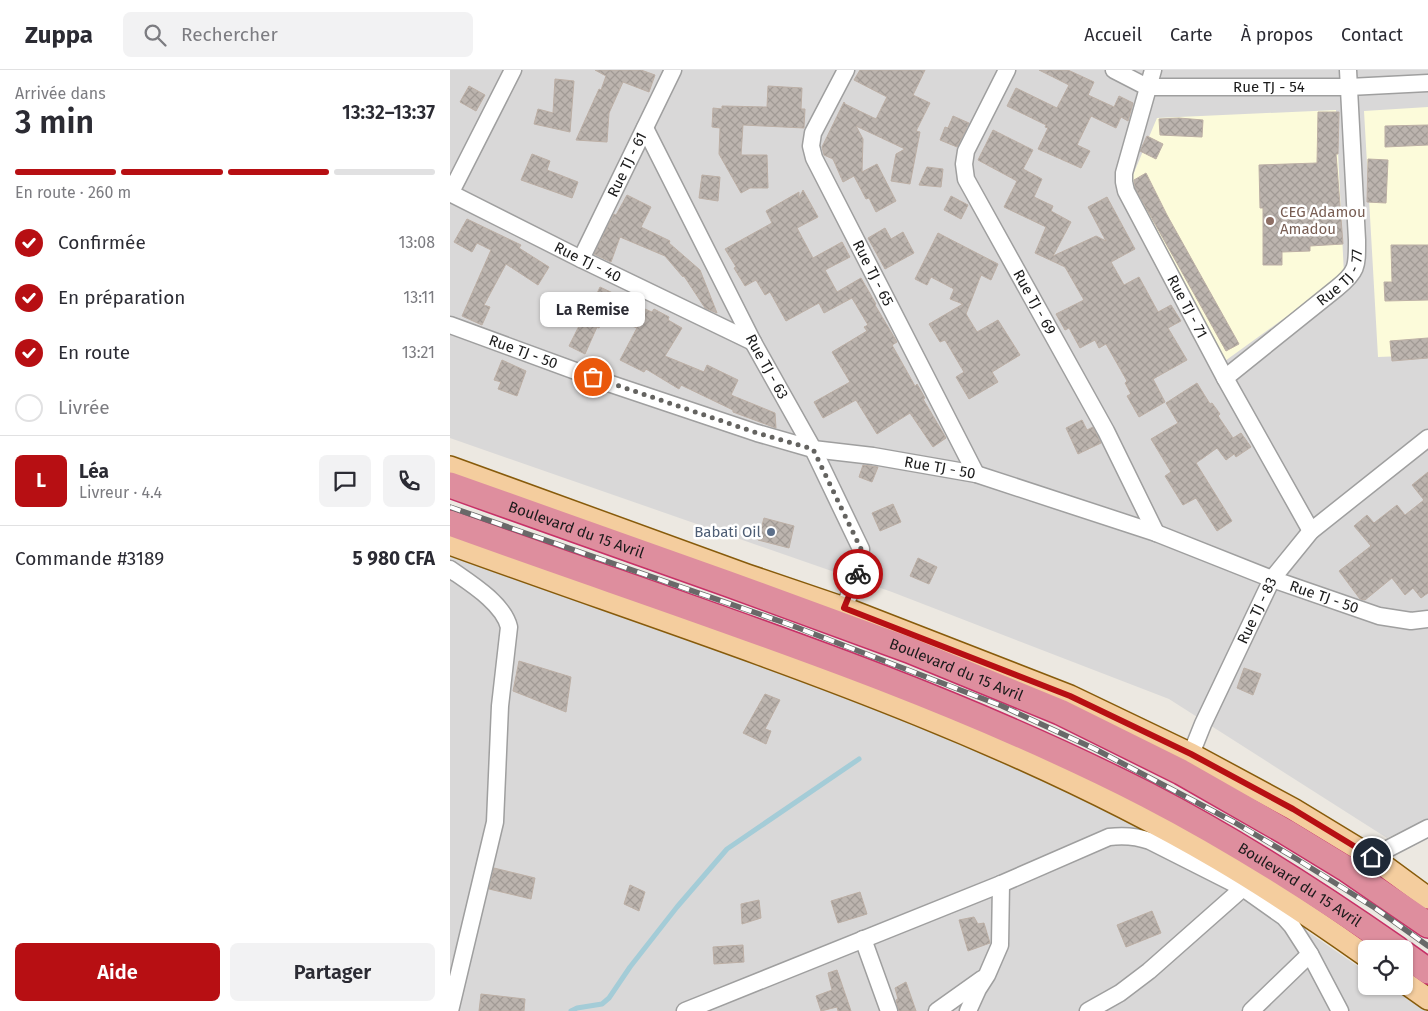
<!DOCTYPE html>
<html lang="fr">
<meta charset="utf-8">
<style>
:root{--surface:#fff;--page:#f2f2f3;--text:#2b2b33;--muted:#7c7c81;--line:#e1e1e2;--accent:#b70f13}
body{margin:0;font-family:"Fira Sans",sans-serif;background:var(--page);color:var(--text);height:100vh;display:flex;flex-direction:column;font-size:19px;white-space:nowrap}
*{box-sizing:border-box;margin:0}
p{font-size:16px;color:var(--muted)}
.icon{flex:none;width:28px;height:28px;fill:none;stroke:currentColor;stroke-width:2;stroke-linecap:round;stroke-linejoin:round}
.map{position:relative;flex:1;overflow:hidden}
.panel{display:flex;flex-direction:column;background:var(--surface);width:450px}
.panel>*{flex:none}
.buttons{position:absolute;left:908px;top:870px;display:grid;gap:10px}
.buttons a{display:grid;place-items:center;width:55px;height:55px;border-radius:8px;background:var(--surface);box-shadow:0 1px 4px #0004;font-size:25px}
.pin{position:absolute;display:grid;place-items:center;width:42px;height:42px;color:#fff;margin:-21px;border:2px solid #fff;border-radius:50%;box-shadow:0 1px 5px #0007}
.courier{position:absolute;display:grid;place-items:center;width:50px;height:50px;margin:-25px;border:4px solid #b70f13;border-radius:50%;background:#fff;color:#222;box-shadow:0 1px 6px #0007}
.bubble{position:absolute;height:35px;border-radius:8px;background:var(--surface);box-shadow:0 1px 4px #0004;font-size:16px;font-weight:600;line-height:35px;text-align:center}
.overview em{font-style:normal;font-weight:600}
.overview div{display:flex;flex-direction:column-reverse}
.overview{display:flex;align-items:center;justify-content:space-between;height:85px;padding:0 15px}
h1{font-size:32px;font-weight:600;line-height:38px}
.bar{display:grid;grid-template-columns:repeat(4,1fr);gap:8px 5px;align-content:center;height:60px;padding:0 15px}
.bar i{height:6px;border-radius:4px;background:var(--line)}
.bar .current{background:var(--accent)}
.bar p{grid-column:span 4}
.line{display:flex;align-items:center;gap:12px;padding:0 15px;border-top:1px solid var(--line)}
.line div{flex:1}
.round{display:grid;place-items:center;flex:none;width:52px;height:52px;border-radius:8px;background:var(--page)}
ol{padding:0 15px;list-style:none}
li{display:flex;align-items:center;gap:15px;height:55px}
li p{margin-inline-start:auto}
li .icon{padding:5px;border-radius:50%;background:var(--accent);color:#fff;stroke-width:4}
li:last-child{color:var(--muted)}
li i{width:28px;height:28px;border:2px solid var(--line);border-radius:50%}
.cta{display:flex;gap:10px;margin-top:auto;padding:10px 15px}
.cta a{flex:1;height:58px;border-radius:8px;background:var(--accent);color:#fff;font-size:20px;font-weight:600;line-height:58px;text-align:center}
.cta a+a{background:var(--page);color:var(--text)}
header{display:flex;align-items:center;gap:30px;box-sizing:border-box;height:70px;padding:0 25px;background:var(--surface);border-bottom:1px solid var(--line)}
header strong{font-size:24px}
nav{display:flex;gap:28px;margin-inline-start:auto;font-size:18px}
.search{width:350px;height:45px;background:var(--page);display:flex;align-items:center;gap:12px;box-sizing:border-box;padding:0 18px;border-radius:8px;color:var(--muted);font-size:19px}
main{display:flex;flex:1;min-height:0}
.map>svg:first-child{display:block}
.residential{fill:#d9d8d8}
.education{fill:#fcfbda}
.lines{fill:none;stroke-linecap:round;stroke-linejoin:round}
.stream{stroke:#a4ccd7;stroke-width:5}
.building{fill:url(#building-cross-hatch);stroke:#bcafa5}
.minor-casing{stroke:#9f9f9f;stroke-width:19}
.major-casing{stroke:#875b0b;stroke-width:24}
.highway-casing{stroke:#c73167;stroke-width:28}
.minor{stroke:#fff;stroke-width:16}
.major{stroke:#f4cd9e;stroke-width:21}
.highway{stroke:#de8e9e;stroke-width:25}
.rail-casing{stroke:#696969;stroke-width:5.5}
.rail{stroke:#fff;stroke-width:4;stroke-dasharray:11;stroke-linecap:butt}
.done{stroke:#646360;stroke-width:5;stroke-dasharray:0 9}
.route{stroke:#b70f13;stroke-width:6}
.education-dot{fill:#8d6e63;stroke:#fff;stroke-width:2}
.service-dot{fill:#5c6f8a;stroke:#fff;stroke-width:2}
.labels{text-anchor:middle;stroke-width:5;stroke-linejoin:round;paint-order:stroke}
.street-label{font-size:15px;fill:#1b1b1b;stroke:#fff}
.education-label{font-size:15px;fill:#785e54;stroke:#fff;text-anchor:start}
.service-label{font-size:15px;fill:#4e5e75;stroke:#fff;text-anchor:end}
</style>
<header>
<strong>Zuppa</strong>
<div class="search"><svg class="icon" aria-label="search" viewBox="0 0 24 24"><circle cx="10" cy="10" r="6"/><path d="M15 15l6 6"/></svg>Rechercher</div>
<nav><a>Accueil</a><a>Carte</a><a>À propos</a><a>Contact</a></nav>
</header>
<main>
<section class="panel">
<div class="overview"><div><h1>3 min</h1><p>Arrivée dans</p></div><em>13:32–13:37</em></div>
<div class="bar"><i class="current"></i><i class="current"></i><i class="current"></i><i></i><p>En route · 260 m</p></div>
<ol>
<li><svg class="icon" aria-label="check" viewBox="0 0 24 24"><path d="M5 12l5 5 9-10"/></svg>Confirmée<p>13:08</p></li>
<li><svg class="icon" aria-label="check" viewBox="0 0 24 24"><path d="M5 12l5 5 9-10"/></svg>En préparation<p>13:11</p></li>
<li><svg class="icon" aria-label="check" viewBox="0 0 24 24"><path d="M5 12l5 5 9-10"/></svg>En route<p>13:21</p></li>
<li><i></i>Livrée</li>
</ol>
<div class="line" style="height:90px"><b class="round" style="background:var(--accent);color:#fff">L</b><div><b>Léa</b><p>Livreur · 4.4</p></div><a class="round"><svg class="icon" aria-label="chat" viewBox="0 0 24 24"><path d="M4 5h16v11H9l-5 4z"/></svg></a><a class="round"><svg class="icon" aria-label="phone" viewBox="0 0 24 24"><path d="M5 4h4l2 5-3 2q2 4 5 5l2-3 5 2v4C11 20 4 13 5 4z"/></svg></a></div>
<div class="line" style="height:65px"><div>Commande #3189</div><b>5 980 CFA</b></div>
<div class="cta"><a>Aide</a><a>Partager</a></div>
</section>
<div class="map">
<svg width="978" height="941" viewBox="0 0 978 941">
<defs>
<pattern id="building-cross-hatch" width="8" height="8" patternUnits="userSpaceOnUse" patternTransform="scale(1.25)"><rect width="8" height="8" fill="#bcb4ae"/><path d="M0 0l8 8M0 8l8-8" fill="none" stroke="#a19a95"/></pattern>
</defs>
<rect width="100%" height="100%" fill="#ece8e1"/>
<!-- residential -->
<path class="residential" d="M0,0h978v749l-41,19 -218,-139 -277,-107 -442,-154z
M0,484l271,95 270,105 128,63 92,48 155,107v14h22l38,25h-976z"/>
<!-- education -->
<path class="education" d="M978,37v248l-50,2 -14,-246z
M886,40l8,165 -119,86 -98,-172 30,-71z"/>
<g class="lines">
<!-- stream -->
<path class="stream" d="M121,941l6,-3 25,-4 7,-6 21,-31 47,-60 50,-58 132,-90"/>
</g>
<!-- building -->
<path class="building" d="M145,0h46l14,5 -6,17 -26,-10 -14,31 -2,29 -31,-2 23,-51 2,1 5,-14z
M410,0h65l-12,25 17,8 -14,28 4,1 -10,52 -19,-3 5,-27 9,-5 -49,-23 7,13 -1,33 15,-8 19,37 -20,11 -7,-14 -3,1 -12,-23 -11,6 -10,-23 -9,-4 -2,-8 22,-45 1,2 31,15 11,-22 -33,-17z
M589,0h29l26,12 -6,13 26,12 5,-11 14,7 -5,18 -7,-4 -5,11 -25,-12 -14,29 13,6 -9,17 -43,-19 10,-21 -3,-1 1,-2 -39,-19 9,-18 41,20 12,-23z
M105,9l19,2 -4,51 -36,-8 4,-15 15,4z
M19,16l16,9 -9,16 -16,-9z
M318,16l34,2 -1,21h4l-1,19 -61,-3 -2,30h26l1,33h-18l-9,5 -22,-39 1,-26 -8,-1 1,-19 9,1v-3l45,1z
M868,42h21l-1,42h-2l7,90 -33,2v5l-28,1v13h-19v-57h-3l-1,-43 58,-2z
M503,46l16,7 -12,24 -17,-7 5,-13 3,1z
M729,48l24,2 -1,17 -42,-2 -1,-16z
M978,55v20l-43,2v-21z
M543,60l40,20 -10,19 19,10 -8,18 19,9 -2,5 20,11 -18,34 43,-20 10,5 -18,-34 19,-10 28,52 -24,13 13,23 15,-8 19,35 13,-7 10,16 -13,7 19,32 -34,19 12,23 -26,15 -12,-21 4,-2 -6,-11 2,-2 -21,-37 -7,4 -4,-8 -15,8 -11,-20 -4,2 -9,-16 28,-14 -19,-33 -30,-14 11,-26 -42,-20 13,-26 -39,-21z
M697,66l16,8 -7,15 -16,-8z
M82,84l18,7 -3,9 31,12 -6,16 -51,-18z
M918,89l20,1 -2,43 -19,-1z
M477,97l16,2 -2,18 -22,-2z
M696,103l21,42 72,129 -13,7 -91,-163 -1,-8z
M252,105l18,2 -2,24 -19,-3z
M353,120l15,27 -21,11 16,30 29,-16 8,15 -25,13 12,22 24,-14 15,26 -1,1 22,37 -5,3 23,41 2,-2 8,14 -2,1 23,39 -13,9 -23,-34 -33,21 -21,-34 -33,18 -9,-16 36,-20 -18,-30 35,-21 -3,-4 4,-2 -16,-27 -28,15 -5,-10 -33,18 -16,-29 -5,3 -9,-15 -11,6 -11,-18 2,-1 -11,-18 47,-26 -6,-12 33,-19v6z
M177,125l24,12 -10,20 29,14 -1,2 31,27 17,43 -12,-5 -21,-32 -1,1 -18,-21 -45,-19 -9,25 -17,-8 20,-40 2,1z
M501,126l17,9 -7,14 -17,-9z
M17,149l54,26 -2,3 30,19 -11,18 -32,-21 -22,41 6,2 -8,18 -20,-9 29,-66 -14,-7 -5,9 -18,-10z
M435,158l6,11 12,-7 11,21 -29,16 -17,-31z
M488,163l60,31 -7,16 -10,-5 -15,39 11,18 21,-12 22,35 -28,17 6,10 -29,17 -13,-22 8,-5 -19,-32 -5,2 -11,-18 34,-20 -13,-5 4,-10 -23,-12 -4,8 -12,-6z
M941,175h37v55l-43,1 -1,-19h8z
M150,217l15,7 -1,2 38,16 2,-3 15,8 -1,3 14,8 -17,28 39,16 3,-7 31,15 -7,15 44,18 1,15 -43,-16v-2l-52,-25 -2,4 -33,-20 -2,3 -24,-12 17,-32 -32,-13 -6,13 -2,-1 -12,27 -16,-8 11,-22 2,1z
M978,268v20l-36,3 -2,-20z
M52,290l24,11 -9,25 -19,-7 3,-7 -7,-2z
M747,313l13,21 2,-1 8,11 -2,2 15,22 8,-5 10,14 -15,10 -2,-3 -8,6 -9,-12 -21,15 36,58 -15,10 -21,-33 -13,7 -18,-29 6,-4 -20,-33 27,-16 -12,-20z
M632,350l5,10 6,-3 8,16 -23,11 -12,-26z
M413,395l15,2 -6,15 -13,-5z
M978,402v121l-7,5 -8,-10 -8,7 -13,-17 -27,22 -5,-1 -21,-28 32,-25 -17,-20 13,-11 7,8 23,-18 8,10 19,-15 -12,-15z
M443,434l8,18 -21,9 -8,-18z
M314,448l30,8 -5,22 -31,-8z
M468,488l19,9 -8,17 -19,-8z
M69,591l52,16 -5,35 -53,-21z
M794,598l17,6 -8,21 -16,-7z
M315,624l15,6 -15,29 6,2 -5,13 -23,-11z
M44,798l41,10 -4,21 -42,-10z
M180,815l15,7 -6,19 -15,-7z
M410,822l7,22 -29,9 -7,-22z
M309,830l2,18 -19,6 -1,-20z
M702,841l9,22 -35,14 -9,-22z
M524,847l4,7 6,-1 6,20 -22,8 -9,-31z
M293,875l1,17 -30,2 -1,-17z
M387,900l14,41h-13l-1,-4 -16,4 -5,-15 16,-6 -4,-17z
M456,912l10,29h-17l-3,-11 2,-1 -3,-11z
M31,924l44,5 -1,12h-45z"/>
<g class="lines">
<defs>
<g id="minor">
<path id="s1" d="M396,0l-33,63 -2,13 3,12 162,316"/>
<path id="s2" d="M557,0l-41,81 -2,13 2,15 140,252 50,102"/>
<path id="s3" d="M664,0l33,17h202l79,-4"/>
<path id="s4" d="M703,0l-29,103v9l2,9 99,187 86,153"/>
<path id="s5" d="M195,58l108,214 60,107 48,100 -3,23 -14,36"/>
<path id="s6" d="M0,123l131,66 172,83"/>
<path d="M0,124l63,-124"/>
<path id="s7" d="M131,189l92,-189"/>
<path id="s8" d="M0,255l161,59 146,49 56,16 60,7 103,18 180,59 116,46 107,37 32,5 17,-2"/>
<path id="s9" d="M775,308l112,-90c21,-17 20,-22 20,-48l-9,-170"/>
<path d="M0,499c20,14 53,34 59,58l-9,79 -5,116 -45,189"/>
<path id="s10" d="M741,684l12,-30 69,-145 39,-48 117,-93"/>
<path d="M922,787l56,-29"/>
<path d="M413,869l26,72"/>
<path d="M235,941l316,-127 108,-47c15,-2 27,-1 41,4l93,47 41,29 8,9 18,28 30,57"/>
<path d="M487,941l45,-32"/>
<path d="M518,941l10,-22 9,-14 13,-30 1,-61"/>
<path d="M638,941l32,-18 29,-22 94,-83"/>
<path d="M801,941l59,-57"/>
</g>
<path id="major" d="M0,397l297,108 97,33 226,88 121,58 102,55 79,48 56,41
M0,474c258,94 530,176 768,315 51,30 100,63 148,97
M954,912l24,17"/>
<g id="highway">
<path id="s11" d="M0,415l276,98 183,67 151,62 121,60 105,60 59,36 83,57"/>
<path id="s12" d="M0,453c234,85 474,158 697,272 87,45 170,98 250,154"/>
<path d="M954,884l24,17"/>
</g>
</defs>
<!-- minor casing -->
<use href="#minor" class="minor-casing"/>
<!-- major casing -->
<use href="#major" class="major-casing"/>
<!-- highway casing -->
<use href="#highway" class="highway-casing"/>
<!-- minor -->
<use href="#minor" class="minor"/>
<!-- major -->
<use href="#major" class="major"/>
<!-- highway -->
<use href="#highway" class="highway"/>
<defs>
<path id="rail" d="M0,437l338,117 214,82 93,43 139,73 61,36 80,50 53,38"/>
</defs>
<!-- rail casing -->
<use href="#rail" class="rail-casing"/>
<!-- rail -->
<use href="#rail" class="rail"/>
</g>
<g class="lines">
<!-- done -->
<path class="done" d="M143,307l164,56 56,16 48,100 -3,25"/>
<!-- route -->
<path class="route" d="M408,504l-14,34 226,88 121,58 102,55 79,48"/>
</g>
<!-- markers -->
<circle class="education-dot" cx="820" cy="151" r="5"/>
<circle class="service-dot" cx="321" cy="462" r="5"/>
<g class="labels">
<!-- street labels -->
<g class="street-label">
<text dy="5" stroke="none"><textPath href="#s3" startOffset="159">Rue TJ - 54</textPath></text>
<text dy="5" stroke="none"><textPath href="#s7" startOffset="105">Rue TJ - 61</textPath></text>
<text dy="5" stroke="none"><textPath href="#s6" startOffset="154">Rue TJ - 40</textPath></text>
<text dy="5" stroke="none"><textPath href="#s1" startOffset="226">Rue TJ - 65</textPath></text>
<text dy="5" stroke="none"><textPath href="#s9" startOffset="155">Rue TJ - 77</textPath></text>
<text dy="5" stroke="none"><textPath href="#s2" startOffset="260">Rue TJ - 69</textPath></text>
<text dy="5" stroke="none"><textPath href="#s4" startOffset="256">Rue TJ - 71</textPath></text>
<text dy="5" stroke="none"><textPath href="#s8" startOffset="78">Rue TJ - 50</textPath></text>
<text dy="5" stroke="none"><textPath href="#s5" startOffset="268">Rue TJ - 63</textPath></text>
<text dy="5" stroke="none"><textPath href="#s8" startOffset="512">Rue TJ - 50</textPath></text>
<text dy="5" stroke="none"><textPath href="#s11" startOffset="134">Boulevard du 15 Avril</textPath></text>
<text dy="5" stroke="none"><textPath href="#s8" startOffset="918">Rue TJ - 50</textPath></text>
<text dy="5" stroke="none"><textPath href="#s10" startOffset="158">Rue TJ - 83</textPath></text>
<text dy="5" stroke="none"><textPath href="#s11" startOffset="539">Boulevard du 15 Avril</textPath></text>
<text dy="5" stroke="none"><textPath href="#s12" startOffset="926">Boulevard du 15 Avril</textPath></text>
</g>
<!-- education labels -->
<g class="education-label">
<text x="830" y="147">CEG Adamou<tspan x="830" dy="17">Amadou</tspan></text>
</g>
<!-- service labels -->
<g class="service-label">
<text x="311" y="467">Babati Oil</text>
</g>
</g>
</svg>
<div class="buttons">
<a><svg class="icon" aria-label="locate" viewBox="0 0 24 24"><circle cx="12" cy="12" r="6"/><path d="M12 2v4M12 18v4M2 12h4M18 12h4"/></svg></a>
</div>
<div class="pin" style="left:143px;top:307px;background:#ea580c"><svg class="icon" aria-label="bag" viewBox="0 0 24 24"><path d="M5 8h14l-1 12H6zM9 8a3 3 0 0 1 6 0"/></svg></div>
<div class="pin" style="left:922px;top:787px;background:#1f2937"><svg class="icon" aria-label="home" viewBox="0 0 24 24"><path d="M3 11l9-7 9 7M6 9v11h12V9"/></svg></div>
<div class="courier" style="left:408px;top:504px"><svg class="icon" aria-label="bike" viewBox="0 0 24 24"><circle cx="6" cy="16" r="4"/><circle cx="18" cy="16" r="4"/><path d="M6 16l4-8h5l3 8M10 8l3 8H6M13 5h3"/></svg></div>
<div class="bubble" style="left:90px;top:222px;width:105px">La Remise</div>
</div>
</main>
